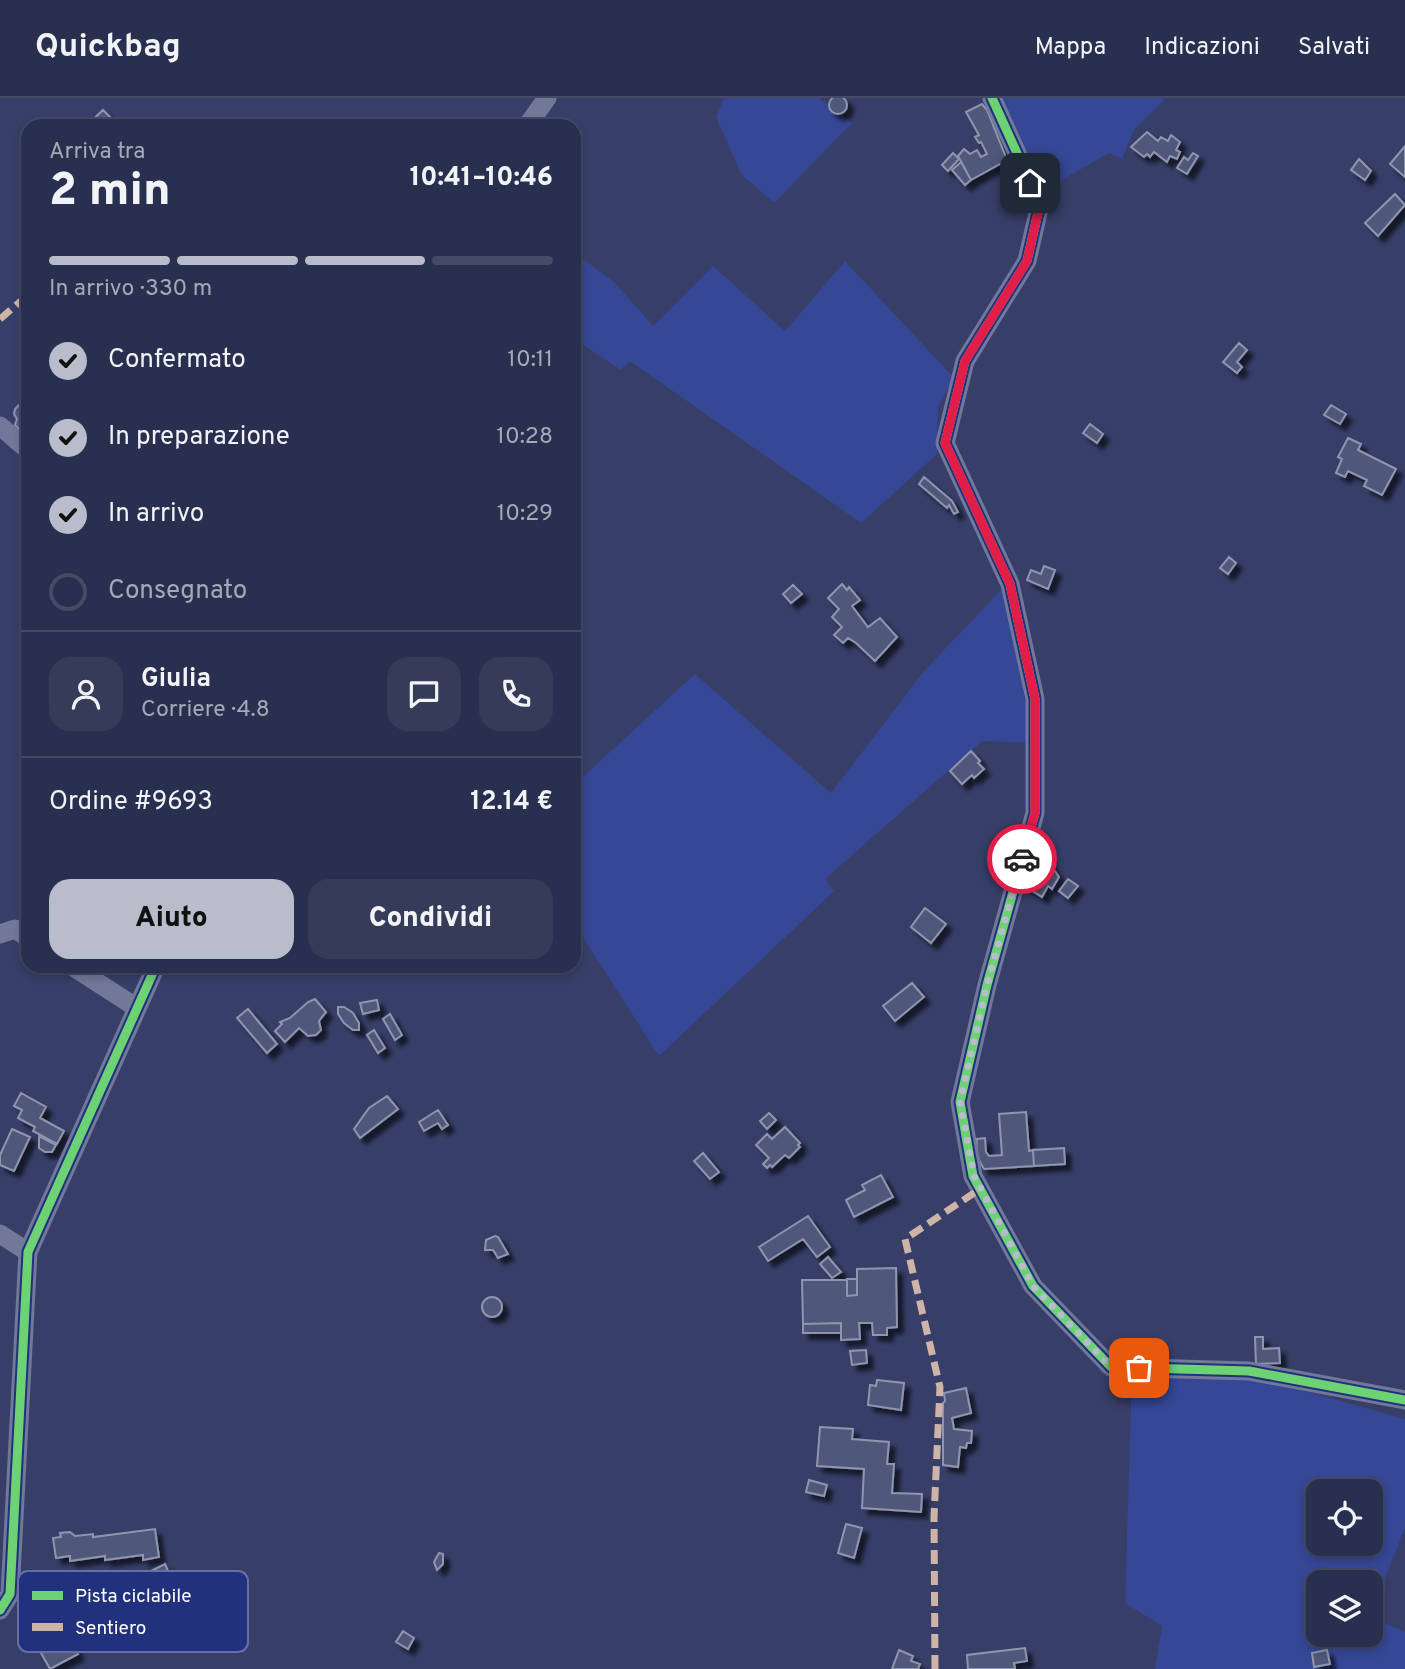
<!DOCTYPE html>
<html lang="it">
<meta charset="utf-8">
<style>
:root{--surface:#292f4f;--page:#353b59;--text:#f1f3f6;--muted:#a5a9b7;--line:#454a66;--accent:#b9bcca}
body{margin:0;font-family:Overpass,sans-serif;background:var(--page);color:var(--text);height:100vh;display:flex;flex-direction:column;font-size:26px;white-space:nowrap}
*{box-sizing:border-box;margin:0}
p{font-size:23px;color:var(--muted)}
.icon{flex:none;width:38px;height:38px;fill:none;stroke:currentColor;stroke-width:2;stroke-linecap:round;stroke-linejoin:round}
.map{position:relative;flex:1;overflow:hidden}
.drawer{position:absolute;left:21px;top:21px;width:560px;height:854px;display:flex;flex-direction:column;background:var(--surface);border-radius:21px;box-shadow:0 4px 10px #0003,0 0 0 2px var(--line)}
.drawer>*{flex:none}
.tools{position:absolute;left:1306px;top:1381px;display:grid;gap:14px}
.tools a{display:grid;place-items:center;width:77px;height:77px;border-radius:14px;background:var(--surface);box-shadow:0 4px 10px #0003,0 0 0 2px var(--line);font-size:35px}
.pin{position:absolute;display:grid;place-items:center;width:60px;height:60px;color:#fff;margin:-30px;border-radius:14px;box-shadow:0 4px 10px #0006}
.courier{position:absolute;display:grid;place-items:center;width:70px;height:70px;margin:-35px;border:5px solid #e11d48;border-radius:50%;background:#fff;color:#222;box-shadow:0 2px 9px #0007}
.overview em{font-style:normal;font-weight:800}
.overview div{display:flex;flex-direction:column-reverse}
.overview{display:flex;align-items:center;justify-content:space-between;height:119px;padding:0 28px}
h1{font-size:46px;font-weight:800;line-height:52px}
.bar{display:grid;grid-template-columns:repeat(4,1fr);gap:10px 7px;align-content:center;height:84px;padding:0 28px}
.bar i{height:9px;border-radius:5px;background:var(--line)}
.bar .current{background:var(--accent)}
.bar p{grid-column:span 4}
.line{display:flex;align-items:center;gap:18px;padding:0 28px;border-top:2px solid var(--line)}
.line div{flex:1}
.round{display:grid;place-items:center;flex:none;width:74px;height:74px;border-radius:21px;background:var(--page)}
ol{padding:0 28px;list-style:none}
li{display:flex;align-items:center;gap:21px;height:77px}
li p{margin-inline-start:auto}
li .icon{padding:7px;border-radius:50%;background:var(--accent);color:#111;stroke-width:4}
li:last-child{color:var(--muted)}
li i{width:38px;height:38px;border:4px solid var(--line);border-radius:50%}
.cta{display:flex;gap:14px;margin-top:auto;padding:14px 28px}
.cta a{flex:1;height:80px;border-radius:21px;background:var(--accent);color:#111;font-size:28px;font-weight:800;line-height:80px;text-align:center}
.cta a+a{background:var(--page);color:var(--text)}
header{display:flex;align-items:center;gap:42px;box-sizing:border-box;height:98px;padding:0 35px;background:var(--surface);border-bottom:2px solid var(--line)}
header strong{font-size:33px}
nav{display:flex;gap:38px;margin-inline-start:auto;font-size:24px}
.map>svg:first-child{display:block}
.green{fill:#354795;fill-rule:evenodd}
.building{fill:#50587a;stroke:#9095ae;stroke-width:2;filter:url(#shadow)}
.lines{fill:none;stroke-linecap:round;stroke-linejoin:round}
.minor{stroke:#727898;stroke-width:19}
.quiet{stroke:#ceb3a9;stroke-width:7;stroke-dasharray:14 7;stroke-linecap:butt}
.cycleway-casing{stroke:#22317e;stroke-width:13}
.cycleway{stroke:#6cd273;stroke-width:9}
.done{stroke:#b9bcca;stroke-width:7;stroke-dasharray:0 12.6}
.route{stroke:#e11d48;stroke-width:9}
.key{fill:#22317e;stroke:#646fa5;stroke-width:2}
.key-label{font-size:19px;fill:#fff}
</style>
<header>
<strong>Quickbag</strong>
<nav><a>Mappa</a><a>Indicazioni</a><a>Salvati</a></nav>
</header>
<div class="map">
<svg width="1405" height="1571" viewBox="0 0 1405 1571">
<defs>
<filter id="shadow"><feDropShadow dx="6" dy="6" stdDeviation="2" flood-color="#0009"/></filter>
</defs>
<rect width="100%" height="100%" fill="#373f69"/>
<!-- green -->
<path class="green" d="M724,0h95l33,25 -78,80 -33,-29 -25,-57z
M1000,0h161l3,2 -30,30 -12,29 -13,-6 -72,41z
M574,154l41,31 38,43 60,-60 72,65 60,-70 109,117 -16,29 -1,47 -76,69 -231,-162 -9,9 -47,-31z
M1004,489l29,156 -51,-2 -157,138 9,12 -175,165 -85,-133v-138l121,-111 136,119 93,-122z
M1132,1275l140,9 133,37v109l-35,88v-34h-52v52h52v-17l35,15v37h-250l7,-43 -37,-23zM1318,1393h52v53h-52z"/>
<!-- building -->
<path class="building" d="M829 7a9 9 0 1 1 18 0a9 9 0 1 1-18 0Z
M982,6l5,6 20,50 -36,20 -13,-24 6,-7 6,5 7,-4 4,7 6,-3 -6,-12 -2,1 -4,-6 4,-2 -13,-23z
M103,12l8,8 -9,8h-16z
M1147,34l11,9 3,-4 7,4 3,-6 9,7 -4,8 4,2 -3,7 -7,-3 -3,6 -13,-10 -4,5 -3,-3 -3,3 -13,-10z
M1405,48v31l-15,-13z
M953,55l6,6 -11,12 -6,-6z
M1193,55l5,3 -11,18 -10,-6 7,-11 4,3z
M1359,61l12,12 -6,9 -14,-10z
M961,64l10,18 -6,5 -13,-15z
M1395,96l10,11 -27,31 -13,-13z
M1239,245l8,7 -10,12 5,5 -5,6 -14,-11z
M22,304l6,4 -6,10 6,5v17l-13,-13 2,-6 -3,-5 1,-5z
M1331,307l15,9 -6,10 -16,-9z
M1090,326l13,10 -6,9 -14,-10z
M1348,340l13,6 -3,6 38,19 -14,26 -18,-9 3,-6 -19,-9 -3,6 -9,-4 6,-14 -4,-2z
M924,379l28,24 6,11 -4,2 -5,-9 -2,3 -28,-24z
M1229,459l7,6 -8,11 -8,-6z
M1044,468l11,4 -7,19 -21,-9 4,-10 10,4z
M842,486l5,6 2,-3 11,13 -8,6 16,21 12,-9 17,19 -22,24 -19,-18 -8,-5 -5,5 -9,-8 8,-8 -10,-10 7,-8 -11,-11z
M793,487l9,9 -11,9 -8,-9z
M971,653l9,10 -2,2 6,6 -10,9 -2,-3 -10,9 -12,-13z
M1033,754l12,5 14,20 -7,12 -4,-3 -6,11 -16,-10 6,-15 -6,-3z
M1068,781l10,7 -10,12 -9,-7z
M925,810l21,16 -15,19 -20,-16z
M912,885l12,14 -29,24 -12,-15z
M315,901l11,13 -7,9 2,9 -5,5 -8,1 -9,-8 -14,14 -10,-11 7,-7 -2,-2 10,-4 18,-16z
M377,902l2,10 -16,4 -3,-11z
M338,909h6l9,6 6,10v7h-6l-9,-7 -6,-9z
M248,911l29,35 -10,9 -30,-35z
M390,916l12,21 -7,5 -12,-21z
M374,932l11,18 -7,5 -11,-18z
M21,995l25,14 -6,11 24,13 -7,13 -24,-13 2,-4 -17,-9 4,-8 -8,-4z
M387,998l11,13 -38,29 -6,-9 15,-21z
M438,1012l10,15 -6,4 -4,-6 -14,8 -5,-9z
M1026,1014l3,39 4,-1 1,16 -50,3 -8,-14 1,-16 8,-1 1,14 3,4 13,-1 -3,-41z
M769,1015l7,7 -9,9 -7,-8z
M785,1029l15,16 -2,2 2,2 -11,11 -4,-3 -13,12 -2,-2 -3,3 -4,-4 6,-6 -13,-13 11,-11 5,5z
M12,1031l18,8 -16,34 -14,-6v-10z
M39,1038l17,9 -4,7h-7l-6,-4z
M1064,1050l1,16 -31,2 -1,-16z
M703,1055l16,19 -9,7 -16,-18z
M881,1077l12,22 -39,20 -8,-17 19,-10 -3,-5z
M808,1118l22,31 -13,10 -14,-18 -35,22 -9,-14z
M495,1138l3,1 10,17 -10,4 -5,-8h-8l1,-10z
M828,1159l13,15 -9,6 -12,-14z
M896,1170l1,59 -10,1v7h-14l-1,-12h-13l1,16 -19,1v-17l-38,1 -1,-44h45v16l10,-1v-26z
M847,1181h10v16l-10,1z
M482 1209a10 10 0 1 1 20 0a10 10 0 1 1-20 0Z
M841,1225v10h-38v-9z
M1255,1239h8v12l16,-1 1,15 -24,1z
M866,1252l1,13 -15,2 -2,-14z
M877,1282l27,3 -3,27 -33,-5 2,-20 6,1z
M966,1290l5,25 -19,5 2,11 18,2 -1,12h-4l-1,5 -6,-1 -2,20 -15,-2v-62l2,-2 -1,-8z
M820,1329l33,2 -1,10 37,3 -2,22h7l-2,29 30,1 -1,18 -59,-4 2,-39 -47,-3z
M809,1382l18,5 -3,11 -18,-4z
M846,1426l16,4 -8,30 -16,-5z
M155,1431l4,28 -16,3v-5l-38,5v-4l-35,5v-5l-14,2 -3,-20 8,-1 -1,-4 10,-1 5,4 18,-2v3z
M439,1455l4,1v10l-6,6 -3,-8z
M165,1466l13,31 -15,8 -14,-31z
M66,1533l12,23 -28,15 -14,-25z
M403,1533l11,7 -6,11 -12,-7z
M1025,1550l2,13 -13,2 1,6h-47l-1,-14z
M899,1552l14,6 -2,5 9,3 -2,5h-26z
M1327,1552l3,14 -16,3 -2,-14z"/>
<g class="lines">
<!-- minor -->
<path class="minor" d="M992,0l48,106 -13,57 -62,100 -20,82 65,141 25,115v114l-48,172 -27,117 13,74 60,110 78,81 138,4 156,29
M527,28l20,-28
M0,328l28,24
M0,836l15,-5 13,9
M72,868l65,42
M0,1136l28,18
M0,1512l10,-16 18,-342 128,-286"/>
<!-- quiet -->
<path class="quiet" d="M0,221l28,-24
M935,1571l-1,-152 6,-130 -35,-148 75,-50"/>
<defs>
<path id="cycleway" d="M992,0l48,106 -13,57 -62,100 -20,82 65,141 25,115v114l-48,172 -27,117 13,74 60,110 78,81 138,4 156,29
M0,1512l10,-16 18,-342 128,-286"/>
</defs>
<!-- cycleway casing -->
<use href="#cycleway" class="cycleway-casing"/>
<!-- cycleway -->
<use href="#cycleway" class="cycleway"/>
</g>
<g class="lines">
<!-- done -->
<path class="done" d="M1022,761l-35,126 -27,117 14,74 59,110 78,81 28,1"/>
<!-- route -->
<path class="route" d="M1022,761l13,-46v-114l-25,-115 -65,-141 20,-82 62,-100 13,-57 -10,-21"/>
</g>
<!-- legend -->
<rect x="18" y="1473" width="230" height="81" rx="10" class="key"/>
<rect x="32" y="1493" width="31" height="9" fill="#6cd273"/>
<rect x="32" y="1525" width="31" height="8" fill="#ceb3a9"/>
<g class="key-label">
<text x="75" y="1504">Pista ciclabile</text>
<text x="75" y="1536">Sentiero</text>
</g>
</svg>
<div class="tools">
<a><svg class="icon" aria-label="locate" viewBox="0 0 24 24"><circle cx="12" cy="12" r="6"/><path d="M12 2v4M12 18v4M2 12h4M18 12h4"/></svg></a>
<a><svg class="icon" aria-label="layers" viewBox="0 0 24 24"><path d="M12 4l9 5-9 5-9-5zM3 14l9 5 9-5"/></svg></a>
</div>
<div class="pin" style="left:1139px;top:1270px;background:#ea580c"><svg class="icon" aria-label="bag" viewBox="0 0 24 24"><path d="M5 8h14l-1 12H6zM9 8a3 3 0 0 1 6 0"/></svg></div>
<div class="pin" style="left:1030px;top:85px;background:#1f2937"><svg class="icon" aria-label="home" viewBox="0 0 24 24"><path d="M3 11l9-7 9 7M6 9v11h12V9"/></svg></div>
<div class="courier" style="left:1022px;top:761px"><svg class="icon" aria-label="car" viewBox="0 0 24 24"><path d="M5 17H2v-5l4-1 3-4h7l3 4 3 1v5h-3M9 17h6M6 11h13"/><circle cx="7" cy="17" r="2"/><circle cx="17" cy="17" r="2"/></svg></div>
<section class="drawer">
<div class="overview"><div><h1>2 min</h1><p>Arriva tra</p></div><em>10:41–10:46</em></div>
<div class="bar"><i class="current"></i><i class="current"></i><i class="current"></i><i></i><p>In arrivo · 330 m</p></div>
<ol>
<li><svg class="icon" aria-label="check" viewBox="0 0 24 24"><path d="M5 12l5 5 9-10"/></svg>Confermato<p>10:11</p></li>
<li><svg class="icon" aria-label="check" viewBox="0 0 24 24"><path d="M5 12l5 5 9-10"/></svg>In preparazione<p>10:28</p></li>
<li><svg class="icon" aria-label="check" viewBox="0 0 24 24"><path d="M5 12l5 5 9-10"/></svg>In arrivo<p>10:29</p></li>
<li><i></i>Consegnato</li>
</ol>
<div class="line" style="height:126px"><a class="round"><svg class="icon" aria-label="person" viewBox="0 0 24 24"><circle cx="12" cy="8" r="4"/><path d="M4 21q1-7 8-7t8 7"/></svg></a><div><b>Giulia</b><p>Corriere · 4.8</p></div><a class="round"><svg class="icon" aria-label="chat" viewBox="0 0 24 24"><path d="M4 5h16v11H9l-5 4z"/></svg></a><a class="round"><svg class="icon" aria-label="phone" viewBox="0 0 24 24"><path d="M5 4h4l2 5-3 2q2 4 5 5l2-3 5 2v4C11 20 4 13 5 4z"/></svg></a></div>
<div class="line" style="height:91px"><div>Ordine #9693</div><b>12.14 €</b></div>
<div class="cta"><a>Aiuto</a><a>Condividi</a></div>
</section>
</div>
